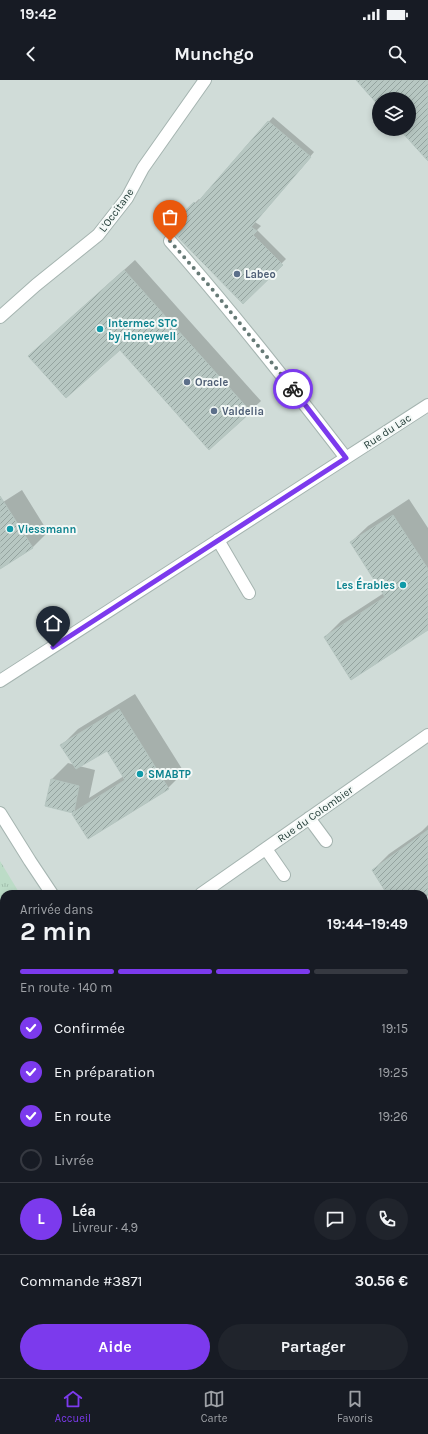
<!DOCTYPE html>
<html lang="fr">
<meta charset="utf-8">
<style>
:root{--surface:#171b24;--page:#20242c;--text:#f1f3f6;--muted:#9ea1a6;--line:#363941;--accent:#7c3aed}
body{margin:0;font-family:Karla,sans-serif;background:var(--page);color:var(--text);height:100vh;display:flex;flex-direction:column;font-size:15px;white-space:nowrap}
*{box-sizing:border-box;margin:0}
p{font-size:13px;color:var(--muted)}
.icon{flex:none;width:22px;height:22px;fill:none;stroke:currentColor;stroke-width:2;stroke-linecap:round;stroke-linejoin:round}
.map{position:relative;flex:1;overflow:hidden}
.side{position:absolute;left:0px;top:810px;width:428px;height:488px;display:flex;flex-direction:column;background:var(--surface);border-radius:12px 12px 0 0;box-shadow:0 2px 6px #0003}
.side>*{flex:none}
.fabs{position:absolute;left:372px;top:12px;display:grid;gap:8px}
.fabs a{display:grid;place-items:center;width:44px;height:44px;border-radius:50%;background:var(--surface);box-shadow:0 2px 6px #0003;font-size:20px}
.pin{position:absolute;display:grid;place-items:center;width:34px;height:34px;color:#fff;margin:-41px -17px;border-radius:50% 50% 50% 0;rotate:-45deg;box-shadow:0 0 4px #0007}
.pin .icon{rotate:45deg}
.courier{position:absolute;display:grid;place-items:center;width:40px;height:40px;margin:-20px;border:3px solid #7c3aed;border-radius:50%;background:#fff;color:#222;box-shadow:0 1px 5px #0007}
.overview em{font-style:normal;font-weight:700}
.overview div{display:flex;flex-direction:column-reverse}
.overview{display:flex;align-items:center;justify-content:space-between;height:68px;padding:0 20px}
h1{font-size:26px;font-weight:700;line-height:30px}
.bar{display:grid;grid-template-columns:repeat(4,1fr);gap:6px 4px;align-content:center;height:48px;padding:0 20px}
.bar i{height:5px;border-radius:3px;background:var(--line)}
.bar .current{background:var(--accent)}
.bar p{grid-column:span 4}
.line{display:flex;align-items:center;gap:10px;padding:0 20px;border-top:1px solid var(--line)}
.line div{flex:1}
.round{display:grid;place-items:center;flex:none;width:42px;height:42px;border-radius:21px;background:var(--page)}
ol{padding:0 20px;list-style:none}
li{display:flex;align-items:center;gap:12px;height:44px}
li p{margin-inline-start:auto}
li .icon{padding:4px;border-radius:50%;background:var(--accent);color:#fff;stroke-width:4}
li:last-child{color:var(--muted)}
li i{width:22px;height:22px;border:2px solid var(--line);border-radius:50%}
.button{display:flex;gap:8px;margin-top:auto;padding:8px 20px}
.button a{flex:1;height:46px;border-radius:24px;background:var(--accent);color:#fff;font-size:16px;font-weight:700;line-height:46px;text-align:center}
.button a+a{background:var(--page);color:var(--text)}
.status{display:flex;justify-content:space-between;align-items:center;height:28px;padding:0 20px;background:var(--surface);direction:ltr}
.status svg{height:11px;fill:currentColor}
header{display:flex;justify-content:space-between;align-items:center;height:52px;padding:0 20px;background:var(--surface);font-size:18px;font-weight:700}
.tab-bar{display:flex;justify-content:space-around;align-items:center;height:56px;border-top:1px solid var(--line);background:var(--surface);font-size:11px;color:var(--muted)}
.tab-bar a{display:grid;justify-items:center;gap:2px}
.tab-bar .current{color:var(--accent)}
.map>svg:first-child{display:block}
.built{fill:#d0dcd8;fill-rule:evenodd}
.park{fill:url(#park-tufts)}
.water{fill:url(#water-waves)}
.shadow{fill:#0003;fill-rule:evenodd}
.building{fill:url(#building-hatch);stroke:#b5c5c0}
.lines{fill:none;stroke-linecap:round;stroke-linejoin:round}
.minor-casing{stroke:#a5b4b0;stroke-width:14}
.minor{stroke:#fff;stroke-width:12}
.done{stroke:#667a76;stroke-width:4;stroke-dasharray:0 7.2}
.route{stroke:#7c3aed;stroke-width:5}
.service-dot{fill:#5c6f8a;stroke:#f3f8f6;stroke-width:1.5}
.culture-dot{fill:#0f9aa8;stroke:#f3f8f6;stroke-width:1.5}
.labels{text-anchor:middle;stroke-width:4;stroke-linejoin:round;paint-order:stroke}
.street-label{font-size:11px;fill:#233d38;stroke:#f3f8f6}
.service-label{font-size:11px;font-weight:bold;fill:#4e5e75;stroke:#f3f8f6;text-anchor:start}
.culture-label{font-size:11px;font-weight:bold;fill:#0d838f;stroke:#f3f8f6;text-anchor:start}
</style>
<div class="status"><b>19:42</b><svg viewBox="0 0 49 12"><path d="M0 12V9h3v3zM5 12V6h3v6zM10 12V3h3v9zM15 12V0h3v12zM26 1h20v11H26zM47 4h2v5h-2z"/></svg></div>
<header><svg class="icon" aria-label="back" viewBox="0 0 24 24"><path d="M15 5l-7 7 7 7"/></svg>Munchgo<svg class="icon" aria-label="search" viewBox="0 0 24 24"><circle cx="10" cy="10" r="6"/><path d="M15 15l6 6"/></svg></header>
<div class="map">
<svg width="428" height="1298" viewBox="0 0 428 1298">
<defs>
<pattern id="park-tufts" width="24" height="20" patternUnits="userSpaceOnUse"><rect width="24" height="20" fill="#bcdcc7"/><path d="M3 7l-1-3M5 7V3M7 7l1-3M15 17l-1-3M17 17v-4M19 17l1-3" fill="none" stroke="#a1beac"/></pattern>
<pattern id="water-waves" width="16" height="10" patternUnits="userSpaceOnUse"><rect width="16" height="10" fill="#8cbfcf"/><path d="M0 5q4-4 8 0t8 0" fill="none" stroke="#729ca9"/></pattern>
<pattern id="building-hatch" width="6" height="6" patternUnits="userSpaceOnUse"><rect width="6" height="6" fill="#b7c7c2"/><path d="M-1 1l2-2M0 6l6-6M5 7l2-2" fill="none" stroke="#94a39f"/></pattern>
</defs>
<rect width="100%" height="100%" fill="#e2ece8"/>
<!-- built -->
<path class="built" d="M0,0h428v1298h-428zM379,19h30v30h-30zM4,814h420v480h-420z"/>
<!-- park -->
<path class="park" d="M0,781l20,33h-16v317l-4,6z"/>
<!-- water -->
<path class="water" d="M0,950l4,7v85l-4,3z"/>
<!-- shadow -->
<path class="shadow" d="M273,37l41,35 -59,70 6,4 -4,4 29,29 -43,43 -73,-75 29,-28 2,1z
M135,180l126,141 -52,48 -89,-101 -91,8z
M22,410l26,42 -16,16 -32,19v-63z
M409,419l19,29v101l-103,8 16,-16 43,-28 -33,-51 17,-16z
M135,614l49,78 -16,16 -93,24 -29,-6 6,-27 16,-16 7,2 -13,-20 16,-16zM107,669l17,27 -35,22 6,-28 -16,-4z
M428,745v70l-4,3v-4h-35l-16,-24 16,-16 33,-23z
M4,1261v33h57l2,4h-63v-34z
M110,1294h56l-5,4h-48z"/>
<!-- building -->
<path class="building" d="M356,0h72v81l-29,-32h10v-30h-30v7z
M268,41l43,36 -60,70 6,4 -4,4 30,30 -40,39 -75,-77 26,-25 2,2z
M124,190l127,142 -42,38 -89,-100 -54,48 -38,-42z
M0,416l33,52 -33,21z
M393,435l35,54v61l-77,50 -27,-43 61,-40 -35,-55z
M119,629l50,80 -81,50 -16,-25 1,-1 -28,-7 6,-27 28,7 -5,26 51,-32 -18,-29 -31,18 -16,-24z
M428,750v64h-41l-15,-24z"/>
<g class="lines">
<defs>
<path id="minor" d="M170,161c62,70 119,143 176,217
M0,237l36,-32 62,-50 29,-37 16,-30 62,-88
M218,460l31,53
M0,601l428,-276
M0,733l30,48 22,33
M309,738l17,23
M266,769l18,26
M201,814l227,-159
M424,895l4,-3
M424,1215l4,1
M197,1294l3,4
M338,1294l3,4"/>
</defs>
<!-- minor casing -->
<use href="#minor" class="minor-casing"/>
<!-- minor -->
<use href="#minor" class="minor"/>
</g>
<g class="lines">
<!-- done -->
<path class="done" d="M170,161l42,48 81,100"/>
<!-- route -->
<path class="route" d="M53,567l293,-189 -53,-69"/>
</g>
<!-- markers -->
<g class="service-dot">
<circle cx="237" cy="194" r="4"/>
<circle cx="187" cy="302" r="4"/>
<circle cx="214" cy="331" r="4"/>
</g>
<g class="culture-dot">
<circle cx="100" cy="249" r="4"/>
<circle cx="10" cy="449" r="4"/>
<circle cx="403" cy="505" r="4"/>
<circle cx="140" cy="694" r="4"/>
</g>
<g class="labels">
<!-- street labels -->
<g class="street-label">
<text transform="translate(116 130) rotate(-54)" y="4">L'Occitane</text>
<text transform="translate(387 351) rotate(-33)" y="4">Rue du Lac</text>
<text transform="translate(315 734) rotate(-35)" y="4">Rue du Colombier</text>
</g>
<!-- service labels -->
<g class="service-label">
<text x="245" y="198">Labeo</text>
<text x="195" y="306">Oracle</text>
<text x="222" y="335">Valdelia</text>
</g>
<!-- culture labels -->
<g class="culture-label">
<text x="108" y="247">Intermec STC<tspan x="108" dy="13">by Honeywell</tspan></text>
<text x="18" y="453">Viessmann</text>
<text x="395" y="509" text-anchor="end">Les Érables</text>
<text x="148" y="698">SMABTP</text>
</g>
</g>
</svg>
<div class="fabs">
<a><svg class="icon" aria-label="layers" viewBox="0 0 24 24"><path d="M12 4l9 5-9 5-9-5zM3 14l9 5 9-5"/></svg></a>
</div>
<div class="pin" style="left:170px;top:161px;background:#ea580c"><svg class="icon" aria-label="bag" viewBox="0 0 24 24"><path d="M5 8h14l-1 12H6zM9 8a3 3 0 0 1 6 0"/></svg></div>
<div class="pin" style="left:53px;top:567px;background:#1f2937"><svg class="icon" aria-label="home" viewBox="0 0 24 24"><path d="M3 11l9-7 9 7M6 9v11h12V9"/></svg></div>
<div class="courier" style="left:293px;top:309px"><svg class="icon" aria-label="bike" viewBox="0 0 24 24"><circle cx="6" cy="16" r="4"/><circle cx="18" cy="16" r="4"/><path d="M6 16l4-8h5l3 8M10 8l3 8H6M13 5h3"/></svg></div>
<section class="side">
<div class="overview"><div><h1>2 min</h1><p>Arrivée dans</p></div><em>19:44–19:49</em></div>
<div class="bar"><i class="current"></i><i class="current"></i><i class="current"></i><i></i><p>En route · 140 m</p></div>
<ol>
<li><svg class="icon" aria-label="check" viewBox="0 0 24 24"><path d="M5 12l5 5 9-10"/></svg>Confirmée<p>19:15</p></li>
<li><svg class="icon" aria-label="check" viewBox="0 0 24 24"><path d="M5 12l5 5 9-10"/></svg>En préparation<p>19:25</p></li>
<li><svg class="icon" aria-label="check" viewBox="0 0 24 24"><path d="M5 12l5 5 9-10"/></svg>En route<p>19:26</p></li>
<li><i></i>Livrée</li>
</ol>
<div class="line" style="height:72px"><b class="round" style="background:var(--accent);color:#fff">L</b><div><b>Léa</b><p>Livreur · 4.9</p></div><a class="round"><svg class="icon" aria-label="chat" viewBox="0 0 24 24"><path d="M4 5h16v11H9l-5 4z"/></svg></a><a class="round"><svg class="icon" aria-label="phone" viewBox="0 0 24 24"><path d="M5 4h4l2 5-3 2q2 4 5 5l2-3 5 2v4C11 20 4 13 5 4z"/></svg></a></div>
<div class="line" style="height:52px"><div>Commande #3871</div><b>30.56 €</b></div>
<div class="button"><a>Aide</a><a>Partager</a></div>
</section>
</div>
<nav class="tab-bar">
<a class="current"><svg class="icon" aria-label="home" viewBox="0 0 24 24"><path d="M3 11l9-7 9 7M6 9v11h12V9"/></svg>Accueil</a>
<a><svg class="icon" aria-label="map" viewBox="0 0 24 24"><path d="M3 6l6-2 6 2 6-2v14l-6 2-6-2-6 2zM9 4v14M15 6v14"/></svg>Carte</a>
<a><svg class="icon" aria-label="saved" viewBox="0 0 24 24"><path d="M7 4h10v16l-5-4-5 4z"/></svg>Favoris</a>
</nav>
